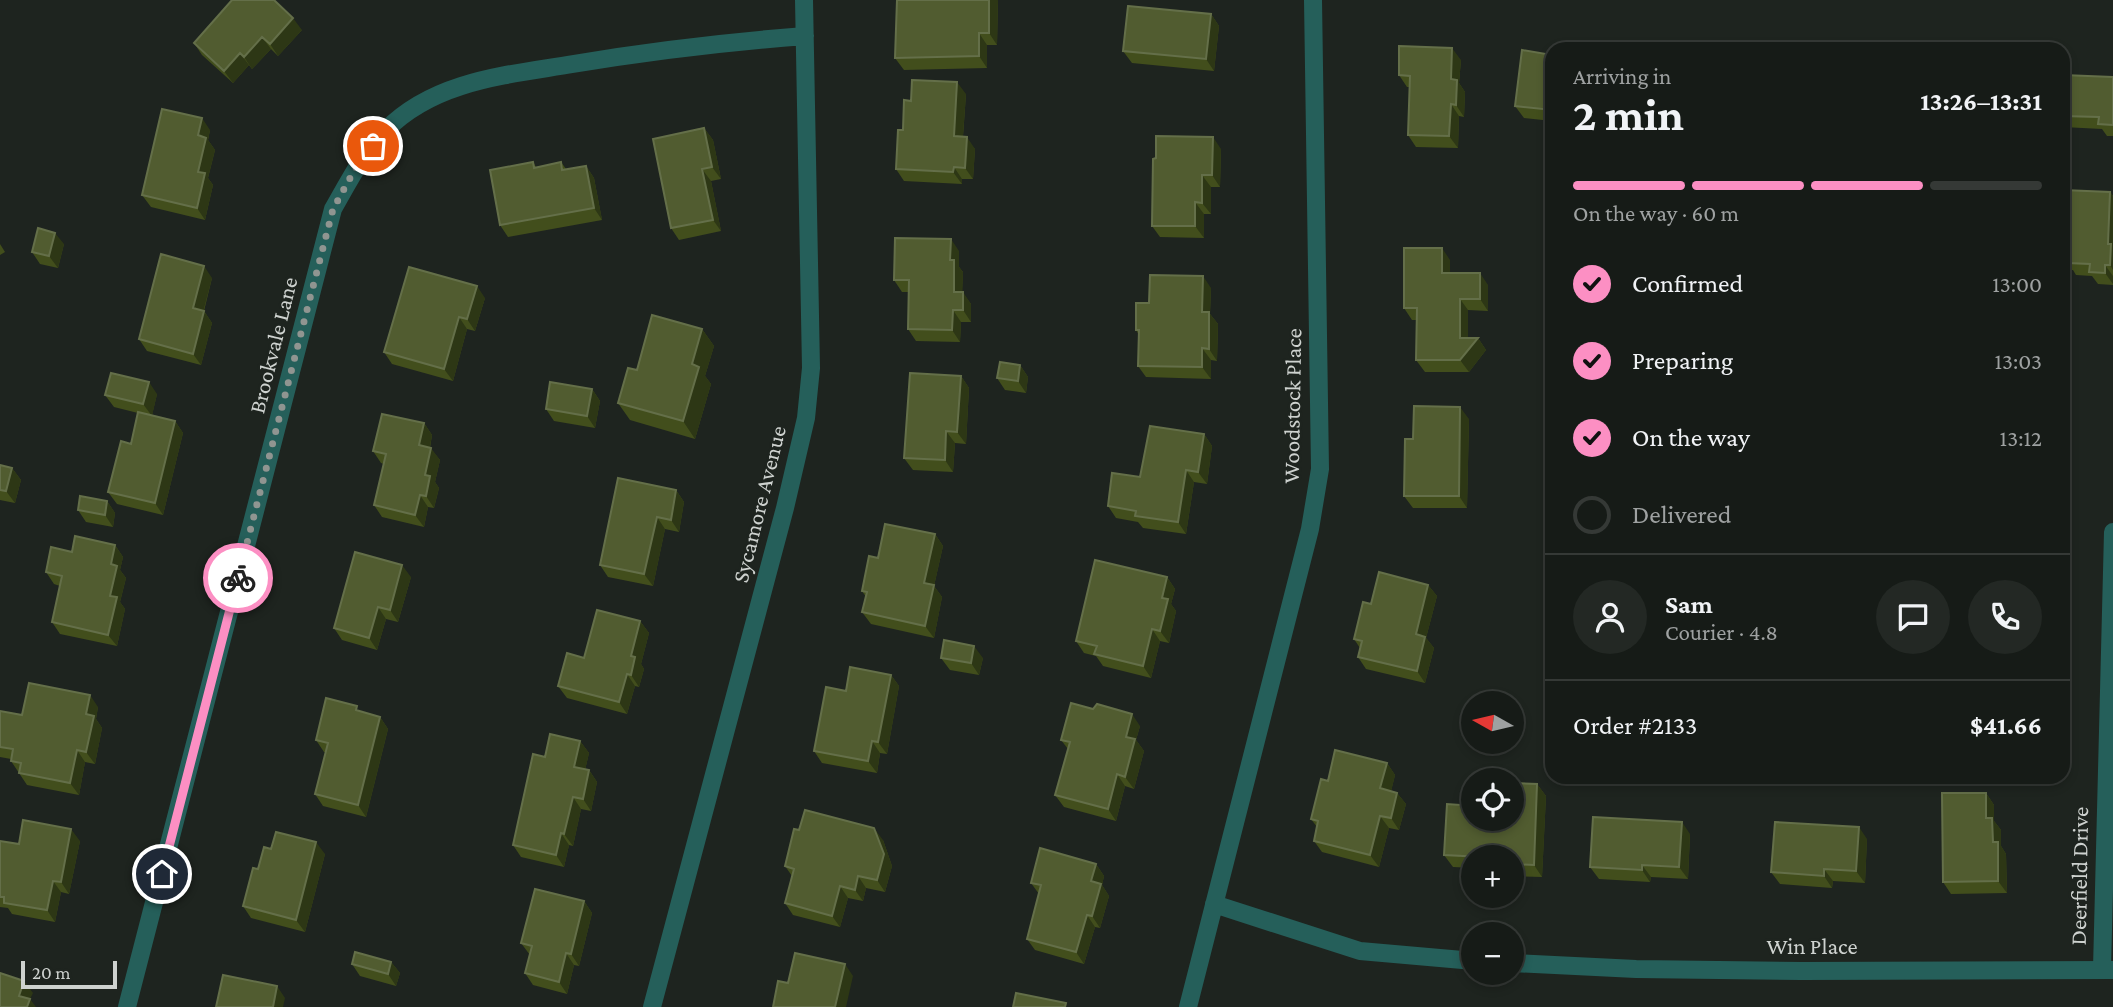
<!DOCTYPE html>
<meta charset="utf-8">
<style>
:root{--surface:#161b17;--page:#232824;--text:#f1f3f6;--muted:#9ea1a1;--line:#353936;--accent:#fc8fc3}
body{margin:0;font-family:"Crimson Pro",serif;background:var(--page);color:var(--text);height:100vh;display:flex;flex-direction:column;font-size:26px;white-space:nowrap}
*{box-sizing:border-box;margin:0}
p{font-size:23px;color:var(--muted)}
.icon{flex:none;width:38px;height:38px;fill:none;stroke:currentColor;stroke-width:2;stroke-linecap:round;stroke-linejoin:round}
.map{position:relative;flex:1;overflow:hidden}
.sheet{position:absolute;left:1545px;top:42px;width:525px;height:742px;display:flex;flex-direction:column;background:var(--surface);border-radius:21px;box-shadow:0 4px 10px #0003,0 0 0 2px var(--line)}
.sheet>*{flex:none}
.needle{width:46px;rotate:278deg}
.fabs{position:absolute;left:1461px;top:691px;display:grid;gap:14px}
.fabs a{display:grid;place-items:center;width:63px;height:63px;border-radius:50%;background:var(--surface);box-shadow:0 4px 10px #0003,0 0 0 2px var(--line);font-size:35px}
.scale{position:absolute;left:21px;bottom:18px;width:96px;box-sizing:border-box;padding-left:7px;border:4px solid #ced2cf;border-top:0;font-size:19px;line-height:24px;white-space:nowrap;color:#ced2cf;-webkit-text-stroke:5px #1e241f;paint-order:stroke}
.pin{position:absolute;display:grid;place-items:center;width:60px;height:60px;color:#fff;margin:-30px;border:4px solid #fff;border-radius:50%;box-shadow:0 2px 7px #0007}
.courier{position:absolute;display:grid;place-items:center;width:70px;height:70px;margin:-35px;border:5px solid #fc8fc3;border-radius:50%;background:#fff;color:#222;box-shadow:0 2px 9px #0007}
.overview em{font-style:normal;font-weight:700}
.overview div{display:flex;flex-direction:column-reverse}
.overview{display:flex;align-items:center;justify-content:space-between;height:119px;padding:0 28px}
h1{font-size:46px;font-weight:700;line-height:52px}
.bar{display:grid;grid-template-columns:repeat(4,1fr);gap:10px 7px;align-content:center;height:84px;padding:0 28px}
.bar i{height:9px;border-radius:5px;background:var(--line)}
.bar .selected{background:var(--accent)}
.bar p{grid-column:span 4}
.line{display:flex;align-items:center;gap:18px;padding:0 28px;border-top:2px solid var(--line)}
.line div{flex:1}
.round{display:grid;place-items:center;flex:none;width:74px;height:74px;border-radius:37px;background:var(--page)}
ol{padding:0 28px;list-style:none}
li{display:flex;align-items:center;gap:21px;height:77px}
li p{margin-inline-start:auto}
li .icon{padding:7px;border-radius:50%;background:var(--accent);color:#111;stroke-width:4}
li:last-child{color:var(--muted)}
li i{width:38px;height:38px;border:4px solid var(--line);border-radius:50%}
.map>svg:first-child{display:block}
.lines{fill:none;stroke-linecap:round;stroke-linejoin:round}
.street{stroke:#255f5a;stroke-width:18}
.wall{fill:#424e1c}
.shaded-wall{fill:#2d3715}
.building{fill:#515c30;stroke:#646f49;stroke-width:2}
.done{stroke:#909591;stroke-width:7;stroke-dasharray:0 12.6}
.route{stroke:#fc8fc3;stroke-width:9}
.labels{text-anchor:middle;stroke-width:5;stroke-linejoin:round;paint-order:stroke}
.street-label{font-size:23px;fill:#ced2cf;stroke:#1e241f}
</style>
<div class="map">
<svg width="2113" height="1007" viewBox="0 0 2113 1007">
<rect width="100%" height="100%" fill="#1e241f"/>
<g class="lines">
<!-- street -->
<path class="street" d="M1214,904l146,47 114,10
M1512,963l124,6 165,2 312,-1
M2102,969l11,-437
M127,1007l206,-798c16,-28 30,-56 53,-79 49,-50 122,-55 187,-66 77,-13 154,-22 232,-28
M652,1007l133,-499 21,-90 5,-50 -7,-368
M1188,1007l122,-478 10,-60 -7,-469"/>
</g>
<!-- wall -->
<path class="wall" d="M998,0l-1,45h-10v23l-83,2 -9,-12z
M1211,14l8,12 -5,45 -82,-8 -9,-12z
M302,30l-24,26 -7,-7 -19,20 -3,-4 -16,18 -31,-28 -8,-12z
M1552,55v66l-28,-3 -9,-12z
M1461,60l-2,23 6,9 -1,25 -5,-1 -1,32 -42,-1 -8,-12 2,-48h-3l-8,-12z
M2063,75l50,2v59h-6l-5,-7 -39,-2z
M966,94l-3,43 12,12 -2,30h-11v5l-58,-3 -8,-12 7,-39 8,-29z
M704,128l9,12 8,39 -10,2 10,50 -42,9 -8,-12z
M210,130l-2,10 7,10 -7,28 5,7 -8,35 -54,-13 -9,-12z
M1221,149l-1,38h-9v27h-7v24l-44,-1 -8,-11 4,-68z
M533,162l3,5 25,-5 5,7 20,-3 8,12 8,42 -94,17 -8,-12z
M2063,190l47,2 3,4v89l-15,-1 -6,-8 -16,-1 -3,-5h-10z
M0,244l5,8 -5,3z
M64,244l-6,24 -18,-4 -8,-12z
M959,251v16l4,5 -1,20 9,12v18h-10l-1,20 -44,-1 -8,-12v-37h-6l-8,-12z
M1450,260v13l38,12v26l-20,-1v28h10l8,12 -17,22h-44l-9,-12 1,-40h-5l-8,-12z
M212,278l-8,33 8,12 -11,42 -54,-14 -8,-12z
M1211,288l-1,26 8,10 -1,37 -6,-1v19l-65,-2 -8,-11 1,-31 -3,-5 13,-27z
M485,298l-10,33 -8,-2 -14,52 -61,-17 -8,-12z
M702,329l12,17 -9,30 6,8 -16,55 -65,-19 -12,-17 19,-33z
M1020,365l8,12 -2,16 -21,-3 -8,-12z
M961,376l8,12 -3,56 -11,-1 -2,29 -40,-2 -9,-12z
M592,389l8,12 -5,27 -41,-7 -8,-12z
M157,394l-5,21 23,6 8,12 -20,82 -46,-11 -9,-12 23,-48 7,-31 -24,-6 -9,-12z
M1469,419l-2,89h-54l-9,-12 9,-57z
M424,423l8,12 -2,13 10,12 -5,22 4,6 -5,20 -6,-1 -4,20 -42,-10 -8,-12 10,-41 -3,-1 -8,-12z
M1204,434l8,12 -5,38 -13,-2 -8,52 -43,-6 -5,-6 -22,-4 -8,-12 32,-29z
M0,465l12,3 9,12 -6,23 -15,-3z
M676,490l8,12 -5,30 -14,-3 -12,57 -45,-9 -8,-12z
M107,501l8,12 -2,14 -27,-5 -8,-12z
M935,534l8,12 -9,40 8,11 -8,41 -63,-14 -9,-12 4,-15 -4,-6 16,-33z
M115,545l8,12 -3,13 6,8 -6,24 5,7 -8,37 -57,-12 -8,-12 8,-36 -6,-2 -8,-12 26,-20z
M411,577l-13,45 -12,-3 -9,31 -35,-10 -8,-12z
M1167,577l8,12 -4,15 5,7 -7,32 -9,-2 -9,37 -48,-12 -7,-10 -12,-3 -8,-12z
M1428,585l9,11 -11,42 8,10 -9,35 -59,-14 -8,-12 2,-9 -6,-9 17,-35z
M640,621l9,12 -8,31 3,5 -5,18 -4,-1 -8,28 -60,-16 -9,-12 26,-28z
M941,658h42l-4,17 -29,-5z
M891,675l8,11 -12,68 -7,-1 -3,20 -55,-10 -8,-12 32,-60z
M98,707l-2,12 6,9 -7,36 -10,-2 -6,33 -52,-10 -16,-24v-2l-11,-2v-46l22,4z
M361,712l19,5 8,12 -22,88 -43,-11 -8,-12 11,-42h-2l-8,-12z
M1140,726l-4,14 8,11 -10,38 -9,-3 -9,35 -52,-14 -9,-12 13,-46 -7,-9z
M580,741l9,12 -4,17h4l8,12 -6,29 -10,-2 -8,37 -4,-1 -5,22 -43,-10 -8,-12 32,-88z
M1387,763l8,12 -4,16 6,2 9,11 -7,26 -10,-2 -10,39 -57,-15 -8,-11 3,-14 -6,-8 17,-38z
M1537,784l9,12 -4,81 -30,-1v-18h-38v10l-21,-1 -9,-12 30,-36z
M1986,793l8,12v16l7,9v16l5,8 1,39 -56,1 -8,-12z
M1690,834l-2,45 -37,-2 -1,5 -51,-3 -9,-12z
M1867,839l-2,44 -32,-2 -1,7 -52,-4 -9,-12z
M883,840l9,26 -7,26 -19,-4 -3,13 -15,-3 -8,29 -47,-12 -8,-12 7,-27 -7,-10z
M0,841l19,3 61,-3 -11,53 -8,-2 -6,30 -43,-8 -4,-6 -8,-1z
M271,849l54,5 -20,78 -54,-14 -8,-12 15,-37z
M1096,864l8,12 -2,9 7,11 -9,32 -5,-1 -11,37 -49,-14 -8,-11 12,-45 -8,-11z
M584,901l8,12 -13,53 -5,-1 -7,29 -34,-9 -8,-12 5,-18 -9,-12z
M391,962l9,11 -4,13 -36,-10 -8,-12z"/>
<!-- shaded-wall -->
<path class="shaded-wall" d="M989,0h9l-1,45 -8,-12z
M1211,14l8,12 -5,45 -8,-12z
M293,18l9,12 -24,26 -8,-12z
M979,33l8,12v23l-8,-12z
M262,37l9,12 -19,20 -8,-12z
M1452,48l9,12 -2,23 6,9 -1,25 -8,-12 -5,-26z
M240,53l9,12 -16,18 -9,-12z
M957,82l9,12 -4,54 -8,-12z
M1451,104l8,12 -1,32 -9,-12z
M202,118l8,12 -2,10 7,10 -7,28 5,7 -8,35 -8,-12 1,-36v-37z
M704,128l9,12 8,39 -9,-12z
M967,137l8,12 -2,30 -8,-11z
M1213,137l8,12 -1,38 -8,-12z
M586,166l8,12 8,42 -8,-12z
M954,167l8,12v5l-9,-12z
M702,169l9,12 10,50 -8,-11z
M1202,175l9,12v27l-9,-11z
M2110,192l3,4v74l-3,-5 -2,-21z
M1195,202l9,12v24l-9,-12z
M55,233l9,11 -6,24 -9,-12z
M951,239l8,12v16l4,5 -1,32 -8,-12 -4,-32z
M1442,248l8,12v25l-8,-12z
M2105,265l8,11v8l-8,-11z
M204,266l8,12 -11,42 -8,-12z
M1480,273l8,12v26l-8,-12z
M1203,276l8,12 -1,26 8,10 -1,37 -8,-12 -7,-37z
M477,286l8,12 -10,33 -8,-12z
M963,292l8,12v18l-8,-12z
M1460,299l8,11v40l-8,-12z
M953,310l8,12 -1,20 -8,-12z
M204,311l8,12 -11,42 -8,-11z
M459,317l8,12 -14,52 -9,-12z
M702,329l12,17 -9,30 6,8 -16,55 -12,-18 9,-57z
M1478,338l8,12 -17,22 -9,-12z
M1202,348l9,12v19l-9,-12z
M1020,365l8,12 -2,16 -8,-12z
M961,376l8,12 -3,56 -9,-12z
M149,382l8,12 -5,22 -9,-12z
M592,389l8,12 -5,27 -8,-12z
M1460,407l9,12 -2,89 -8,-12z
M175,421l8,12 -20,82 -8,-12z
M424,423l8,12 -4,22 -9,-12z
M946,431l9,12 -2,29 -8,-12z
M1204,434l8,12 -5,38 -9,-12z
M431,448l9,12 -5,22 4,6 -5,20 -8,-12 -1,-21z
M12,468l9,12 -6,23 -9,-12z
M1186,470l8,12 -8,52 -8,-12z
M676,490l8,12 -5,30 -8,-12z
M420,495l8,12 -4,20 -9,-12z
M107,501l8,12 -2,14 -8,-12z
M657,517l8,12 -12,57 -9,-12z
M935,534l8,12 -9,40 8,11 -8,41 -9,-12 -1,-43z
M115,545l8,12 -3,13 6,8 -6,24 5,7 -8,37 -9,-11 2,-39 1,-32z
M402,565l9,12 -13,45 -8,-12z
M1167,577l8,12 -4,15 5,7 -7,32 -9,-12 2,-33z
M1428,585l9,11 -11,42 8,10 -9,35 -8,-12 -1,-37z
M378,607l8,12 -9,31 -8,-12z
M640,621l9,12 -8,31 3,5 -5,18 -8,-12v-19z
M1152,629l8,12 -9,37 -8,-12z
M974,646l9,12 -4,17 -8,-12z
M627,674l8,12 -8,28 -8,-12z
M891,675l8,11 -12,68 -9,-12z
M90,695l8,12 -2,12 6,9 -7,36 -9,-12v-38z
M1132,714l8,12 -4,14 8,11 -10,38 -9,-12 1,-40z
M380,717l8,12 -22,88 -8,-12z
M580,741l9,12 -6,26 -9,-12z
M872,741l8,12 -3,20 -9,-12z
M77,750l8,12 -6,33 -9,-12z
M1387,763l8,12 -6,25 -9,-12z
M589,770l8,12 -6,29 -8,-12z
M1117,774l8,12 -9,35 -8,-12z
M1537,784l9,12 -4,81 -8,-12z
M1397,793l9,11 -7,26 -8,-12z
M1986,793l8,12v16l7,9v16l5,8 1,39 -9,-12 -5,-39 -7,-24z
M573,797l8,12 -8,37 -9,-12z
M1380,816l9,12 -10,39 -9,-12z
M1682,822l8,12 -2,45 -9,-12z
M1859,827l8,12 -2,44 -9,-12z
M874,828l9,12 9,26 -7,26 -8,-12z
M71,829l9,12 -11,53 -8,-12z
M561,833l8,12 -5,22 -8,-12z
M316,842l9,12 -20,78 -9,-12z
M1096,864l8,12 -2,9 7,11 -9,32 -8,-12 -1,-35z
M1642,865l9,12 -1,5 -8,-12z
M1824,869l9,12 -1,7 -8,-12z
M858,876l8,12 -3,13 -8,-11z
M53,881l8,11 -6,30 -8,-12z
M840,886l8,12 -8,29 -8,-11z
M584,901l8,12 -13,53 -8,-12z
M1087,915l8,12 -11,37 -8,-12z
M566,953l8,12 -7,29 -8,-12z
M391,962l9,11 -4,13 -8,-12z
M845,964l8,12 -7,31h-11z
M24,981l9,12 -3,6 6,8h-9l-8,-11z
M277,986l8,12 -2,9h-10z"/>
<!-- building -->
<path class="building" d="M232,0h42l19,18 -23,26 -8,-7 -18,20 -4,-4 -16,18 -30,-28z
M897,0h92v33h-10v23l-84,2z
M1128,6l83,8 -5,45 -83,-8z
M1399,46l53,2 -1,31 6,1 -1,25 -5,-1 -2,32 -41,-1 2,-59 -11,-1z
M1522,50l30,5v55l-37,-4z
M2063,75l50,2v48l-15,-1 1,-7 -36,-1z
M912,80l45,2 -3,54 13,1 -2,31 -11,-1 -1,5 -57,-3 2,-39h5l1,-30 7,1z
M162,109l40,9 -4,17 8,3 -8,34 7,1 -8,35 -55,-13z
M704,128l8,39 -10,2 11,51 -42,8 -18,-89z
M1156,136l57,1 -1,38h-10v28l-7,-1v24h-43l1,-67 3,-1z
M533,162l1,6 27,-6 1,8 24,-4 8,42 -94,17 -10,-55z
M2063,190l47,2 -2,52h3l-1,21h-5v8l-16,-1 1,-8 -22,-1v-5h-5z
M38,228l17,5 -6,23 -17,-4z
M895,238l56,1 -1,21h4v32h9v18h-10l-1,20 -44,-1 1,-49h-15z
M1404,248h38v25h38v26h-20v39h18l-18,22h-44l1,-52h-13z
M161,254l43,12 -11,42 11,3 -11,43 -54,-15z
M409,267l68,19 -10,33 -8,-2 -15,52 -60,-17z
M1150,275l53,1 -1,36h7v37l-7,-1v19l-64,-1 1,-36h-3v-27h13z
M652,315l50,14 -10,35 7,3 -16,54 -65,-18 10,-35 9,2z
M1000,362l20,3 -2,16 -21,-3z
M111,373l38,9 -6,22 -38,-9z
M910,373l51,3 -4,56 -11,-1 -1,29 -41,-2z
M550,382l42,7 -5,27 -41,-7z
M1414,406l46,1 -1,89h-55l1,-57h8z
M138,412l37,9 -20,82 -47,-11 13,-51 10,3z
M382,414l42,9 -5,22 12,3 -6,27 5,1 -4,20 -6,-1 -5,20 -41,-10 12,-51 -13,-3z
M1150,426l54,8 -6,38 -12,-2 -8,52 -43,-6 1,-5 -28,-5 4,-33 28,4z
M0,465l12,3 -6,23 -6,-1z
M618,478l58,12 -5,30 -14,-3 -13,57 -44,-9z
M80,496l27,5 -2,14 -27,-5z
M885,524l50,10 -11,49 10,2 -9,41 -63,-14 5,-20 -5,-1 7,-35 9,2z
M75,536l40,9 -4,19 6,2 -7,30 7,1 -9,38 -56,-13 10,-46 -16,-4 5,-25 21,5z
M355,552l47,13 -12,45 -12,-3 -9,31 -35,-10z
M1095,560l72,17 -5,21 6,1 -8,32 -8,-2 -9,37 -49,-12 3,-8 -21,-5z
M1379,572l49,13 -12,49 9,3 -8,34 -59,-14 4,-16 -8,-2 9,-37 8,2z
M597,610l43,11 -9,35 4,1 -4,18 -4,-1 -8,28 -61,-16 9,-33 17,5z
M944,640l30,6 -3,17 -30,-5z
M850,667l41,8 -13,67 -6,-1 -4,20 -54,-10 12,-64 20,4z
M29,683l61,12 -4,19 8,2 -8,36 -9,-2 -7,33 -51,-10 2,-10 -10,-2 2,-12 -13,-2v-36l22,4z
M326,698l31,8 -1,4 24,7 -22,88 -43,-11 13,-51 -12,-3z
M1071,703l22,6 4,-5 35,10 -6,23 9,2 -10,38 -8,-3 -9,35 -53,-14 15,-53 -9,-2z
M550,734l30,7 -6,26 15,3 -6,29 -10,-2 -9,37 -3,-1 -5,22 -43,-10 20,-91 12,3z
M1335,750l52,13 -7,25 17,5 -6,25 -11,-2 -10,39 -56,-14 4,-20 -7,-2 10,-40 7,2z
M1512,783l25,1 -3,81 -22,-1v-6h-29v-1l-39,-2 3,-51 27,2v13h38z
M1942,793h44v25h6l1,24h5v39l-55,1z
M805,810l69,18 10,26 -7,26 -19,-4 -3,14 -15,-4 -8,30 -47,-13 9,-34 -9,-3 9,-37 5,1z
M1593,817l89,5 -3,45 -37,-2v5l-52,-3z
M23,820l48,9 -10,53 -8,-1 -6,29 -43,-7v-6h-4v-56l19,3z
M1775,822l84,5 -3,44 -32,-2v7l-53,-4z
M276,832l40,10 -20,78 -53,-14 10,-38 5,1 6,-22 7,2z
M1040,848l56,16 -5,17 10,3 -9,32 -5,-1 -11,37 -49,-13 14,-54 -10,-2z
M535,889l49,12 -13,53 -5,-1 -7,29 -34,-9 7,-27 -11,-3z
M355,952l36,10 -3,12 -36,-10z
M795,953l50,11 -10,43h-62l5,-26 10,2z
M0,973l24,8 -5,15 11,3 -3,8h-27z
M223,975l54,11 -4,21h-57z
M1016,993l50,10 -1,4h-52z"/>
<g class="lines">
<!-- done -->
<path class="done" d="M238,578l95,-369 26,-47 14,-16"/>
<!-- route -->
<path class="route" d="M162,874l76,-296"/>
</g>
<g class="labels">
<!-- street labels -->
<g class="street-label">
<text transform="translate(273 345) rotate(-76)" y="8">Brookvale Lane</text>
<text transform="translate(1292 406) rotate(-89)" y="8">Woodstock Place</text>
<text transform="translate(759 504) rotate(-76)" y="8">Sycamore Avenue</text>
<text transform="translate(2079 876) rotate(-89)" y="8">Deerfield Drive</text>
<text x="1812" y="954">Win Place</text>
</g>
</g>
</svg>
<div class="fabs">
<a><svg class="needle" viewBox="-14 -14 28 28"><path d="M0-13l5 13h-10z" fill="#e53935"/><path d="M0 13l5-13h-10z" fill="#9ea1a1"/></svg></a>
<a><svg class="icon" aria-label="locate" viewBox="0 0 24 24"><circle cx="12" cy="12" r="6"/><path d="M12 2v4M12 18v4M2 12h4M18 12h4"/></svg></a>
<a>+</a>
<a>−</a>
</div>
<div class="scale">20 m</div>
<div class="pin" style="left:373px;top:146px;background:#ea580c"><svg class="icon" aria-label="bag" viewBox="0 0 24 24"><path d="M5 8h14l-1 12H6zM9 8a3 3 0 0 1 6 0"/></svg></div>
<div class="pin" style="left:162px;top:874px;background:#1f2937"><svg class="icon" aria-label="home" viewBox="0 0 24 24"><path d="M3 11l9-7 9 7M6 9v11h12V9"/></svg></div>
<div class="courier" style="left:238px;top:578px"><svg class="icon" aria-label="bike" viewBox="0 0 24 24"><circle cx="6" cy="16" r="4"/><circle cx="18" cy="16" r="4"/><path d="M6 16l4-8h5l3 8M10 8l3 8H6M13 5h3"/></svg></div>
<section class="sheet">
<div class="overview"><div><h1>2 min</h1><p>Arriving in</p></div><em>13:26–13:31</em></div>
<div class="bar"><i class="selected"></i><i class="selected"></i><i class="selected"></i><i></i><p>On the way · 60 m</p></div>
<ol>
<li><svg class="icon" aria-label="check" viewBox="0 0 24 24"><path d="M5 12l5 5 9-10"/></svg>Confirmed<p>13:00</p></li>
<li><svg class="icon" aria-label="check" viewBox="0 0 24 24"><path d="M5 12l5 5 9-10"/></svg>Preparing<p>13:03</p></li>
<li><svg class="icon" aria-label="check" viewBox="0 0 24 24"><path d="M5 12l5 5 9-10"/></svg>On the way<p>13:12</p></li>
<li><i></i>Delivered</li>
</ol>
<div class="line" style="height:126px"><a class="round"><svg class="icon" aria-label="person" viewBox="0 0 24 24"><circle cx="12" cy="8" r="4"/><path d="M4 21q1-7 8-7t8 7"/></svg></a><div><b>Sam</b><p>Courier · 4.8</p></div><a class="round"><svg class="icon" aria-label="chat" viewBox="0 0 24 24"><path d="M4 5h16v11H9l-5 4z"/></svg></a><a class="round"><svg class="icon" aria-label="phone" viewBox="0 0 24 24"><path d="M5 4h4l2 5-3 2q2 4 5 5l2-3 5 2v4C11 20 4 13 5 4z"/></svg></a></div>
<div class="line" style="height:91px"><div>Order #2133</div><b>$41.66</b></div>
</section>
</div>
